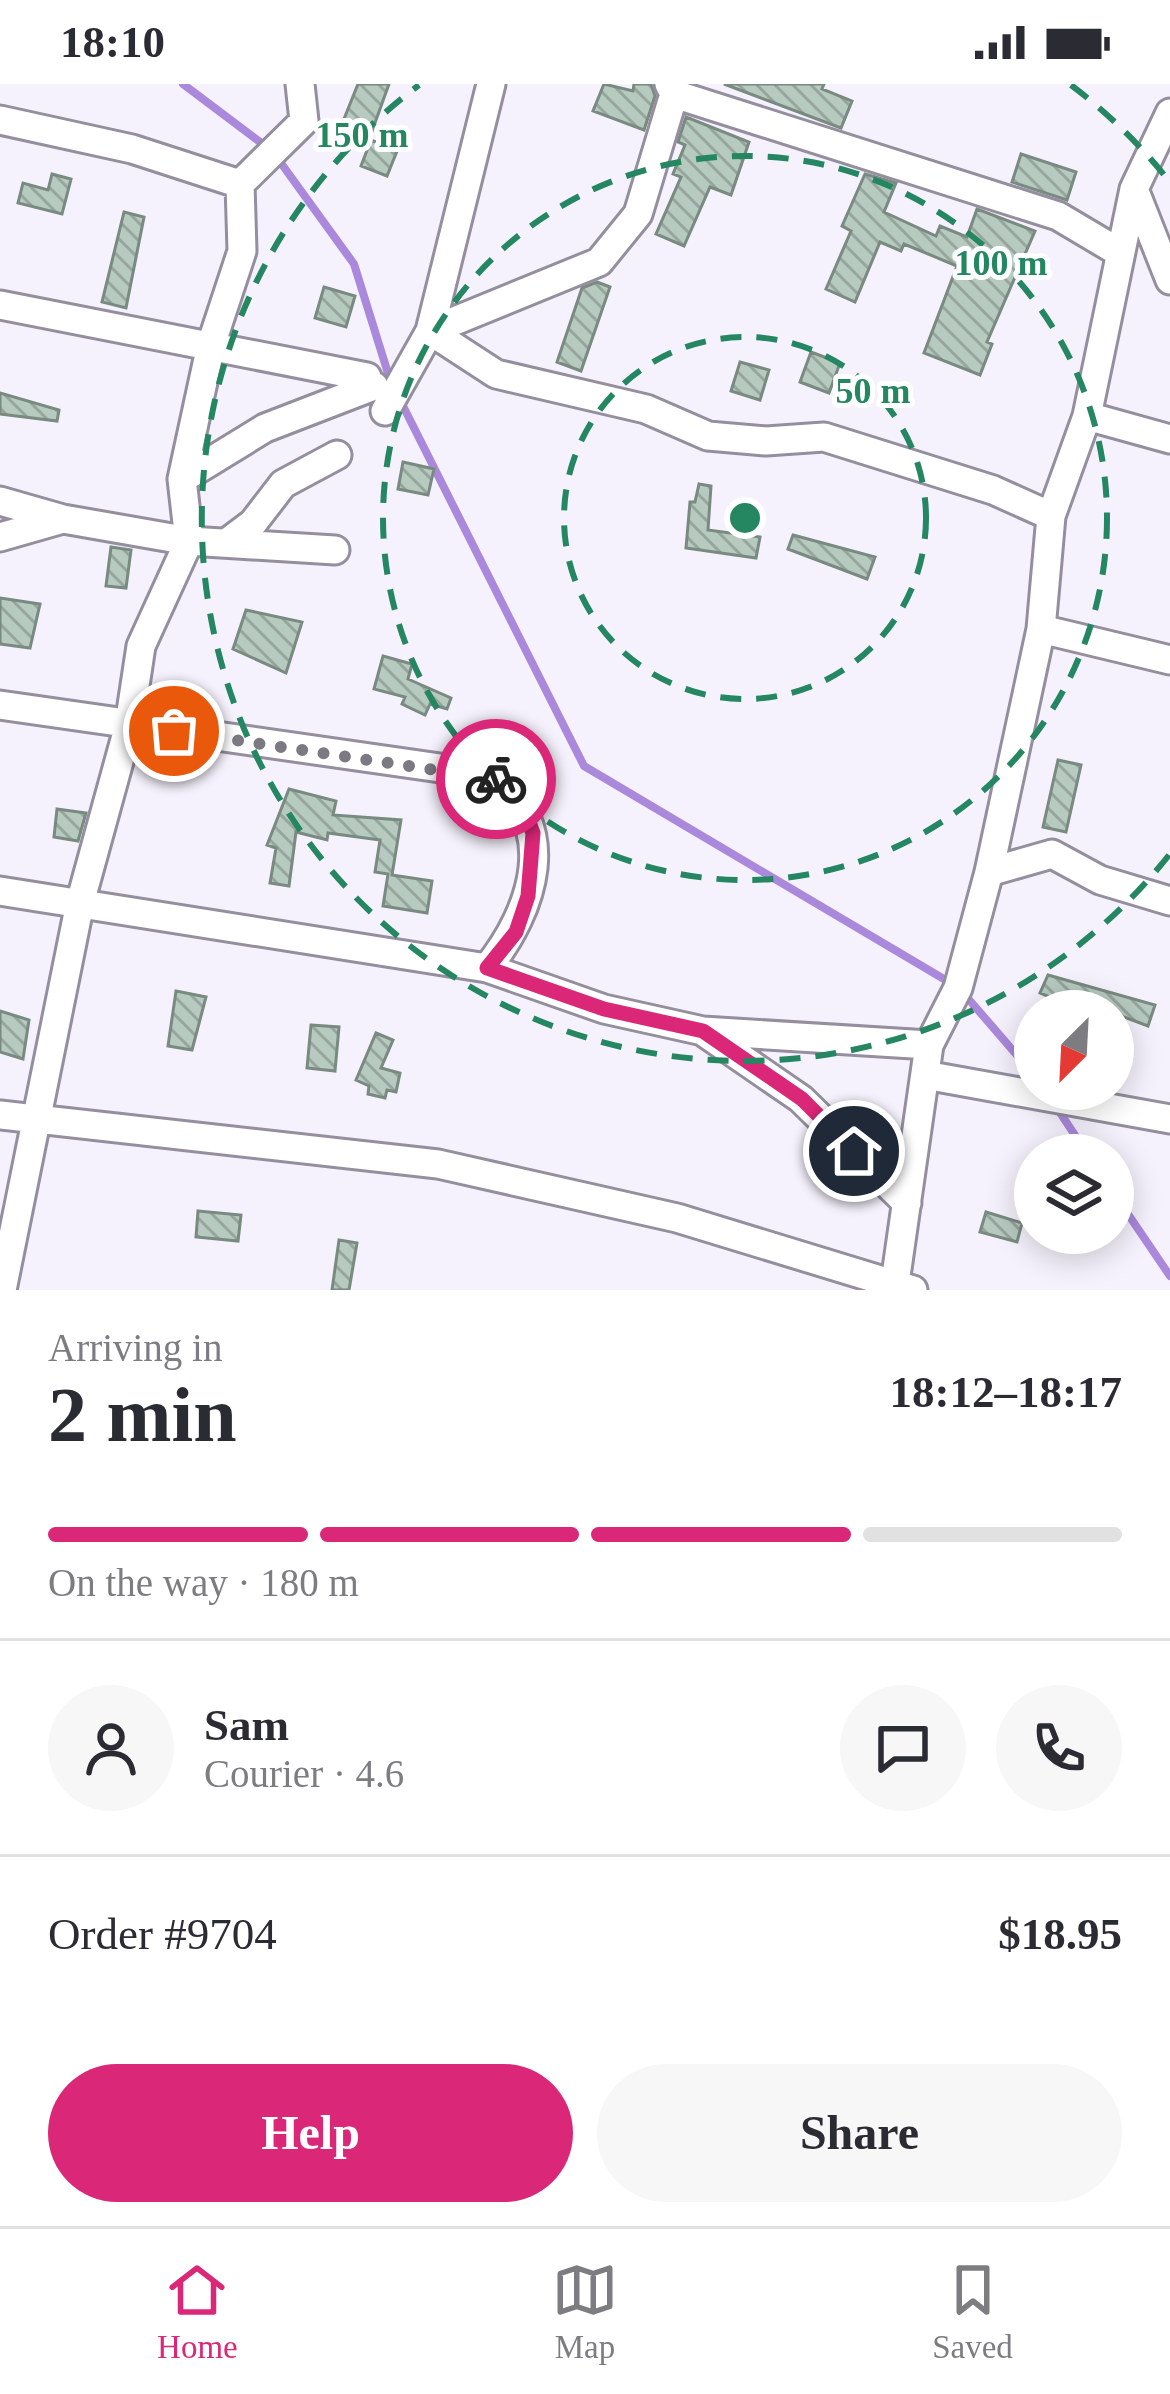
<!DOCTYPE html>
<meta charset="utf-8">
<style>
:root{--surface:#fff;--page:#f7f7f7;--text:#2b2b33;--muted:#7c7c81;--line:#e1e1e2;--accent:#db2777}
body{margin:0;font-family:Georgia,serif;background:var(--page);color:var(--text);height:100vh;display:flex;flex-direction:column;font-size:45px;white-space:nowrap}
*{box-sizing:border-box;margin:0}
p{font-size:39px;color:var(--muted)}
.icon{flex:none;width:66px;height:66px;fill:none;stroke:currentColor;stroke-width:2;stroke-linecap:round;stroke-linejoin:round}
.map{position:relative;height:1206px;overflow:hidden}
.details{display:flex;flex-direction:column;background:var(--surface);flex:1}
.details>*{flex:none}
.needle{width:78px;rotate:204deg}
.buttons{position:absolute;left:1014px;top:906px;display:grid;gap:24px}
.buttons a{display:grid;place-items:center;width:120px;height:120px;border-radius:50%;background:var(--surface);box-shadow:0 6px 30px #0003;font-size:60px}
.pin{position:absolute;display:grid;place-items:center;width:102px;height:102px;color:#fff;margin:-51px;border:6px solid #fff;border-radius:50%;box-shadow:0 3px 12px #0007}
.courier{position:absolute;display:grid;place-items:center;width:120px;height:120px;margin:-60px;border:9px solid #db2777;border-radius:50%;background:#fff;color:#222;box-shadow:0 3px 15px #0007}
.summary em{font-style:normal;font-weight:600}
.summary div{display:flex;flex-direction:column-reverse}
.summary{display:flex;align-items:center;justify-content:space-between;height:204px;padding:0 48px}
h1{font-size:78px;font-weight:600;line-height:90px}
.bar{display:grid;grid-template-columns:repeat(4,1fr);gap:18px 12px;align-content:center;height:144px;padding:0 48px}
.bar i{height:15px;border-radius:9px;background:var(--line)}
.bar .selected{background:var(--accent)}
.bar p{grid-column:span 4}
.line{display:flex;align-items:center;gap:30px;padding:0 48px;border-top:3px solid var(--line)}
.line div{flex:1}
.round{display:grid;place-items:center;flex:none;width:126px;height:126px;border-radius:63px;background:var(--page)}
.primary-button{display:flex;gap:24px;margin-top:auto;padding:24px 48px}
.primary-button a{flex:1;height:138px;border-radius:72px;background:var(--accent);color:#fff;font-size:48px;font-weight:600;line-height:138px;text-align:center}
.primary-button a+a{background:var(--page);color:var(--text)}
.status{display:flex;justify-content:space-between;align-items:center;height:84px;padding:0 60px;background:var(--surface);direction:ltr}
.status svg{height:33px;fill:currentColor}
.tab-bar{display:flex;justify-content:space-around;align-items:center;height:168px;border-top:3px solid var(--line);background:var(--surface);font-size:33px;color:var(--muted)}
.tab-bar a{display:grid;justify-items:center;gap:6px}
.tab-bar .selected{color:var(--accent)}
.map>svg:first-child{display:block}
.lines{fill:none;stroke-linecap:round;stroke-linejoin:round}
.stream{stroke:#aa88dc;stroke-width:8}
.building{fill:url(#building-back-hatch);stroke:#798a81;stroke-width:3}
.street-casing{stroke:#948e9e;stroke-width:33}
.street{stroke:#fff;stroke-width:27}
.done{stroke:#7c7982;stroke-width:12;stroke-dasharray:0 21.6}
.route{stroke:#db2777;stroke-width:15}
.ring{fill:none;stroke:#248761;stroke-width:6;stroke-dasharray:21 15}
.centre{fill:#248761;stroke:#fff;stroke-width:6}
.ring-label{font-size:36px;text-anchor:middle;font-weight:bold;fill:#248761;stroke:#fff;stroke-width:10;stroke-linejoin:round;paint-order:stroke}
</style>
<div class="status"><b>18:10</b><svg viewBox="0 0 49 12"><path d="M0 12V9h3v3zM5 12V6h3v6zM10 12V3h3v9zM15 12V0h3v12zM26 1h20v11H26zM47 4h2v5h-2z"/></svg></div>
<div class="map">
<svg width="1170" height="1206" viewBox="0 0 1170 1206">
<defs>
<pattern id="building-back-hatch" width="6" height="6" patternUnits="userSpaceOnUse" patternTransform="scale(3)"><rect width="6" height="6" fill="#b7cac0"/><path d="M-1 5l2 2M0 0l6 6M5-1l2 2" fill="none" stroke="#96a59d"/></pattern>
</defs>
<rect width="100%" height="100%" fill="#f6f2fd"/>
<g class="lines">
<!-- stream -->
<path class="stream" d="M183,0l85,64
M278,75l76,105 37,119
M401,318l183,364 370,219
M965,911l70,81
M1055,1021l33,50
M1113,1108l57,84"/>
</g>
<!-- building -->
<path class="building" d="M358,0h31l-22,61 -29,-11z
M604,0l29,7 1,-7h17l4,12 -11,34 -51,-19z
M724,0h100l-2,5 30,12 -11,27z
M686,33l63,25 -18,53 -21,-8 -26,59 -28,-12 25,-57 -8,-3 12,-29 -7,-3z
M371,56l26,11 -10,25 -26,-10z
M1021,70l55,18 -9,28 -55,-18z
M52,90l19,5 -9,35 -44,-11 5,-20 25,7z
M865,90l31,9 -12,29 52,24 4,-10 27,11 10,-28 58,22 -48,111 5,2 -12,31 -56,-22 33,-87 -53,-22 -3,7 -21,-9 -25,60 -29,-13 25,-58 -9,-5z
M124,128l20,5 -18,91 -24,-6z
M597,198l13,5 -29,84 -24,-9 25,-74z
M324,203l31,9 -9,31 -31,-9z
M811,268l29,11 -11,30 -29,-11z
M740,278l29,8 -9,30 -29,-9z
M0,309l59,17 -2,11 -57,-7z
M403,378l31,7 -6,26 -30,-6z
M699,400l12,2 -3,44 52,7 -4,21 -70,-10 4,-46h5z
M793,451l82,22 -8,22 -79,-30z
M111,463l20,3 -5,38 -20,-2z
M0,514l40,6 -10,44 -30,-4z
M246,526l56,12 -16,51 -53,-24z
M383,572l29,8 -4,15 43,19 -4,11 -17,-5 -5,11 -23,-11 3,-7 -31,-8z
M1058,676l23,5 -15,67 -23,-5z
M289,705l47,12 -3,14 68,5 -9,55 40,6 -5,32 -44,-7 5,-32 -13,-2 5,-32 -52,-7 -1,7 -31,-8 -7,54 -19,-3 6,-35 -9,-3z
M57,725l29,4 -8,28 -24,-4z
M1048,891l107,30 -7,21 -72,-27 -3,8 -33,-14z
M176,907l30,6 -14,53 -24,-4z
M0,927l29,9 -6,39 -23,-7z
M311,941l28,2 -4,44 -28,-3z
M376,949l17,7 -12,28 19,5 -4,19 -9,-2 -2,8 -17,-4 1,-8 -13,-6z
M198,1127l43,4 -3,26 -42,-4z
M986,1128l36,11 -5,19 -37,-10z
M339,1156l18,3 -8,47h-17z"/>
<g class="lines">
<defs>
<path id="street" d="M674,10l384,122 59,35
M0,36l132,29 108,35
M1134,105l36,91
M0,221l367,72
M430,247l66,43 150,35 62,27 58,5 58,-4 169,53 58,26
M430,247l169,-69 39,-48 36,-120 -5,-10
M385,327l45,-80 61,-247
M1087,332l83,23
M182,395l83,-51 109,-42
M0,417l63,18 126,22 146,9
M0,453l63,-18
M229,457l24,-18 30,-39 54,-29
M1041,545l129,31
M0,621l489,70c73,49 45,135 -2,193
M989,788l63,-18 48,26 70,21
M0,807l487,77 117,41 99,22 226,14
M705,949l96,66 106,104
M925,991l245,44
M0,1031l438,49 239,54 236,72
M2,1206l78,-387 49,-178 12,-79 48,-105 -7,-62 29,-134 31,-94 -2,-67 64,-63 -4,-37
M894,1206l35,-245 29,-57 31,-116 52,-243 10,-113 36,-100 47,-227 36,-76"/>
</defs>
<!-- street casing -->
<use href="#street" class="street-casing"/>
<!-- street -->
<use href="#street" class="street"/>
</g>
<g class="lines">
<!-- done -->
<path class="done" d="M174,647l322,48"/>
<!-- route -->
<path class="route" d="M496,695l22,15 15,39 -5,63 -12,36 -29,36 117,41 99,22 99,68 52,52"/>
</g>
<!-- distance rings -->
<g class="ring">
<circle cx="745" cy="434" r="181"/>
<circle cx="745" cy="434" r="362"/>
<path d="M1169 771A542 542 0 1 1 419 1M1071 1A542 542 0 0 1 1169 97"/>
</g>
<circle cx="745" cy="434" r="18" class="centre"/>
<g class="ring-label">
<text x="362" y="63">150 m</text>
<text x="1001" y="191">100 m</text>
<text x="873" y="319">50 m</text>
</g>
</svg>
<div class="buttons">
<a><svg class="needle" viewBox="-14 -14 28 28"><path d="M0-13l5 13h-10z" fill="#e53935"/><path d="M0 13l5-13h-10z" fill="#7c7c81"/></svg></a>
<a><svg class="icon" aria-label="layers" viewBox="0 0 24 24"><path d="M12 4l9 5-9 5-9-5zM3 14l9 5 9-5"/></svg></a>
</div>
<div class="pin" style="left:174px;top:647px;background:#ea580c"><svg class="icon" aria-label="bag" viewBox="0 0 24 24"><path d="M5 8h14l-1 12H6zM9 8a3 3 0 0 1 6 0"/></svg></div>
<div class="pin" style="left:854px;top:1067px;background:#1f2937"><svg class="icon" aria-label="home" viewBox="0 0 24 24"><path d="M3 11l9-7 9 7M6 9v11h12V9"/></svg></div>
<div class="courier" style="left:496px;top:695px"><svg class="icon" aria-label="bike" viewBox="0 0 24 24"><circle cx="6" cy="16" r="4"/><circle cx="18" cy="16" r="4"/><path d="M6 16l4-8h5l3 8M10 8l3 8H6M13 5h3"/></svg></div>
</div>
<section class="details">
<div class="summary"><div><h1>2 min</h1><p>Arriving in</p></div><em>18:12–18:17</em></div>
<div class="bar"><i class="selected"></i><i class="selected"></i><i class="selected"></i><i></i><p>On the way · 180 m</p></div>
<div class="line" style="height:216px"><a class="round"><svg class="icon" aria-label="person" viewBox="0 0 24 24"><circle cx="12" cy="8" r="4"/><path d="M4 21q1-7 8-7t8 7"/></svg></a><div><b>Sam</b><p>Courier · 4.6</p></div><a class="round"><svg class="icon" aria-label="chat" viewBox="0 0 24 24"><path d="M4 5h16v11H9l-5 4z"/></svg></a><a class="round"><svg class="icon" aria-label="phone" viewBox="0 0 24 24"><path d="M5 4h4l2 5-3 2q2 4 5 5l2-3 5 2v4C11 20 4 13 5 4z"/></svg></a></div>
<div class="line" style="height:156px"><div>Order #9704</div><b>$18.95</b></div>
<div class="primary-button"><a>Help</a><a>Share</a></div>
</section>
<nav class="tab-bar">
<a class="selected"><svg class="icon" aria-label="home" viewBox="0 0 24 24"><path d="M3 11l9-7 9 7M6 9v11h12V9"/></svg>Home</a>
<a><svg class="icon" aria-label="map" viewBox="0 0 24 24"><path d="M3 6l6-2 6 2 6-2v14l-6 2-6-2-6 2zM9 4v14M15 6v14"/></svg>Map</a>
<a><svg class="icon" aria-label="saved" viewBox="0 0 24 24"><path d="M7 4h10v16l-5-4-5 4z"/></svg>Saved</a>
</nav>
